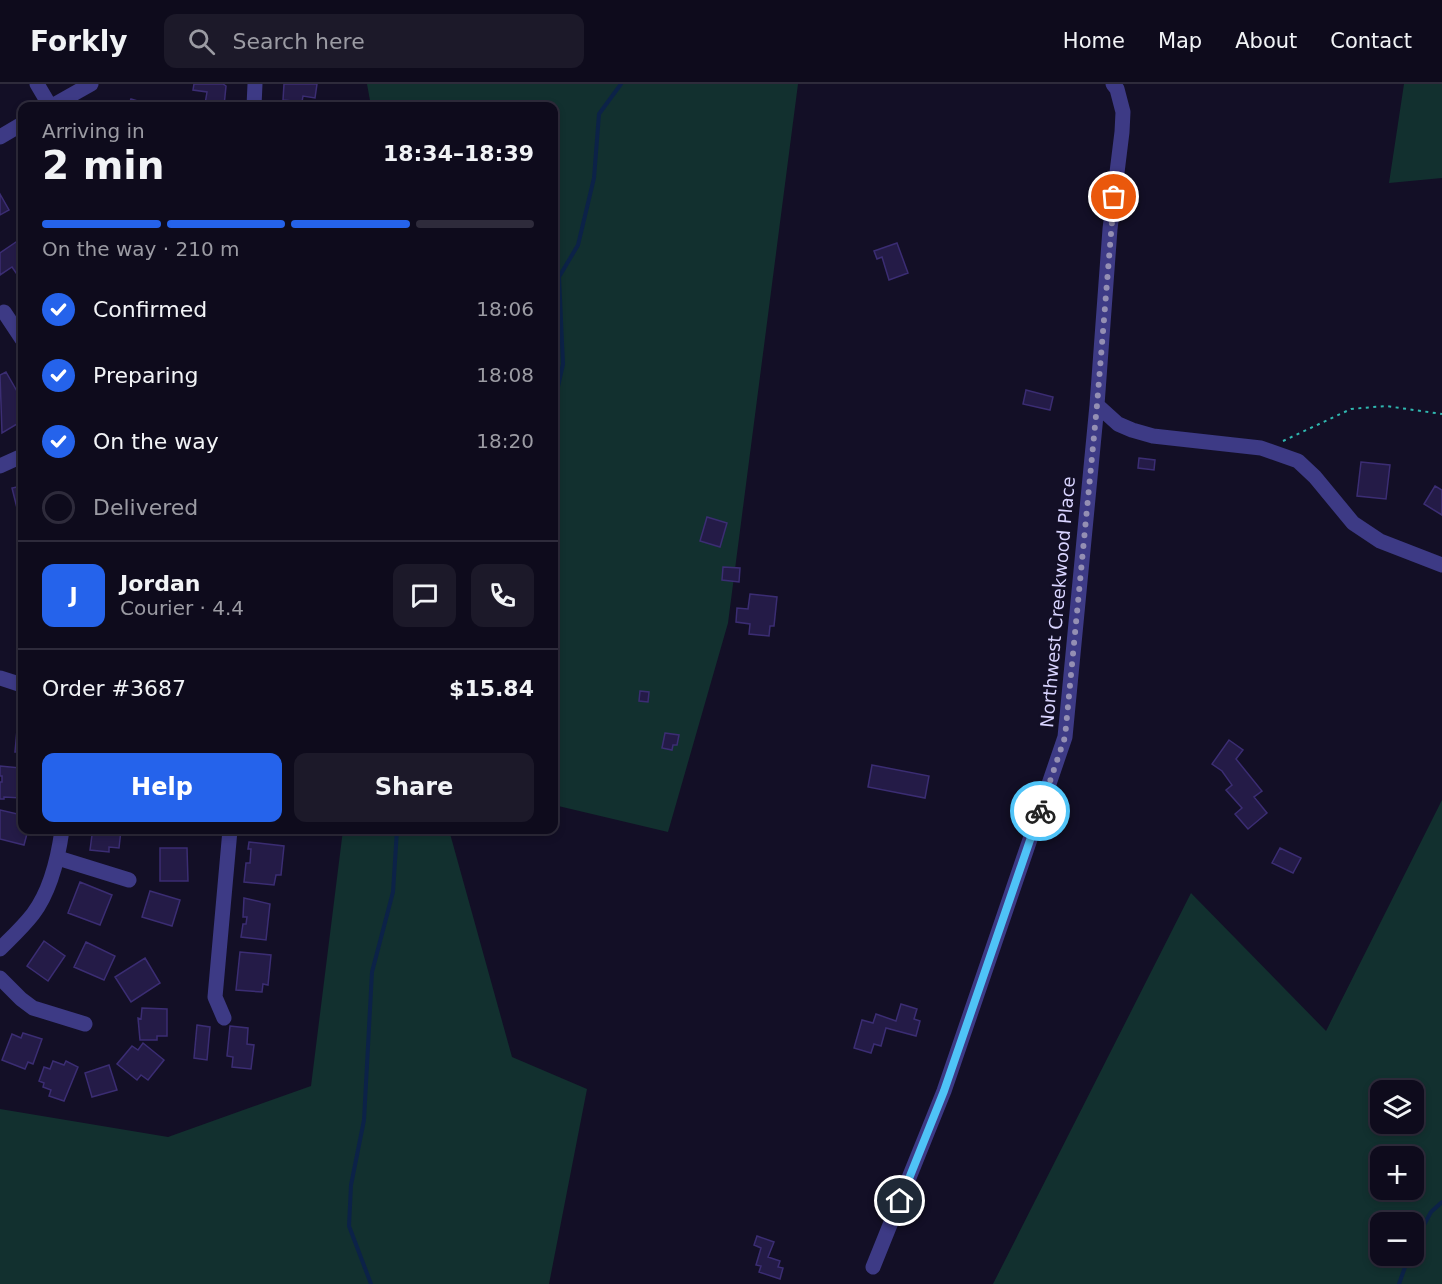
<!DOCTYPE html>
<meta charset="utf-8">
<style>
:root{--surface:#0e0b1c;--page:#1c1929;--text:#f1f3f6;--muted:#9b9ba3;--line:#2e2b3b;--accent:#2563eb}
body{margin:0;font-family:"DejaVu Sans",sans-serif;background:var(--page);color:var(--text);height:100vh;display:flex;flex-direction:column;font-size:22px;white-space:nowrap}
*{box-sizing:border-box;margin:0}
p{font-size:20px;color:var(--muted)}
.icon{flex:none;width:33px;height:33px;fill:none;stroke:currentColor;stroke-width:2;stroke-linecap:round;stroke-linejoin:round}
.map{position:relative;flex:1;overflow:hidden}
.sheet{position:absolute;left:18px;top:18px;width:540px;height:732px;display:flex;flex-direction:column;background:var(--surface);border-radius:12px;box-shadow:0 3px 9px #0003,0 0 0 2px var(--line)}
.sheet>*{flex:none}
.controls{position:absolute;left:1370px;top:996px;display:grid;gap:12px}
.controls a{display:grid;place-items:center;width:54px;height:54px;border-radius:12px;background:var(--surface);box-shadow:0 3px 9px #0003,0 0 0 2px var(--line);font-size:30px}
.pin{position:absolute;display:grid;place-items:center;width:51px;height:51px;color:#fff;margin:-26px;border:3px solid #fff;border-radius:50%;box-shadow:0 2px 6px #0007}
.courier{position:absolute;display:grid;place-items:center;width:60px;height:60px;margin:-30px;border:4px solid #4fc3f7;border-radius:50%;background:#fff;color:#222;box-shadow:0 2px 8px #0007}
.head em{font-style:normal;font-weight:800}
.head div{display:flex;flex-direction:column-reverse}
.head{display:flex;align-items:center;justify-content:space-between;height:102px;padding:0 24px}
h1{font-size:39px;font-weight:800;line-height:45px}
.bar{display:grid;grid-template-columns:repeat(4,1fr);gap:9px 6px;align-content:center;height:72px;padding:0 24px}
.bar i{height:8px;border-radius:4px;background:var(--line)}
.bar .on{background:var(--accent)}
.bar p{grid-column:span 4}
.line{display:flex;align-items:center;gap:15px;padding:0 24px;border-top:2px solid var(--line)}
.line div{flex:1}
.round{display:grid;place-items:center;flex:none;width:63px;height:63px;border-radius:12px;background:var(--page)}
ol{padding:0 24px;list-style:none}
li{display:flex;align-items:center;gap:18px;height:66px}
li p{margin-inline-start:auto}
li .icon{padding:6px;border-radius:50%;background:var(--accent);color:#fff;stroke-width:4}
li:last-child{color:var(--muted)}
li i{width:33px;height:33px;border:3px solid var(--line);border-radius:50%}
.cta{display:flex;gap:12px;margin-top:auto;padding:12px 24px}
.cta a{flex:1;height:69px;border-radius:12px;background:var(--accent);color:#fff;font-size:24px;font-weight:800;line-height:69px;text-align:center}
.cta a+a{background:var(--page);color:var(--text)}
header{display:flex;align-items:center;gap:36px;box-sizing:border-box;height:84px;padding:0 30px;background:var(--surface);border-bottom:2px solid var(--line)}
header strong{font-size:28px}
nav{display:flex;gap:33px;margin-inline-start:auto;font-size:21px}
.search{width:420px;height:54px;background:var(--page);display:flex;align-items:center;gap:15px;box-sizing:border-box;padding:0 21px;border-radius:12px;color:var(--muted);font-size:22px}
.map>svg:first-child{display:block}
.green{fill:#12302f;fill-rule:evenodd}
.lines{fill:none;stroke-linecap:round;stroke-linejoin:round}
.stream{stroke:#0c2248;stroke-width:4}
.building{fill:#241b47;stroke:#3b2d73;stroke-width:1.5}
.path{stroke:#2fb8b0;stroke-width:2;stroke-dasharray:3 4.5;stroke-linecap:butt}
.minor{stroke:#3d3a85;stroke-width:15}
.done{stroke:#948fb3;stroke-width:6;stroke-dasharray:0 10.8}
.route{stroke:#4fc3f7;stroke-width:8}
.labels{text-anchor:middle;stroke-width:4.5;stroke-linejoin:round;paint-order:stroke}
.street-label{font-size:18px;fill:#d9d4ff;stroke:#130f26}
</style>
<header>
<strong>Forkly</strong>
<div class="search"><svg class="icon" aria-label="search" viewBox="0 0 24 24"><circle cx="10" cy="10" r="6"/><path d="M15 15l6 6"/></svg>Search here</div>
<nav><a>Home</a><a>Map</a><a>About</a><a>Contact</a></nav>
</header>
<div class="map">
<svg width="1442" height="1200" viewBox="0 0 1442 1200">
<rect width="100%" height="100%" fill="#130f26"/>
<!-- green -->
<path class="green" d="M367,0h431l-70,539 -60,209 -114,-27v-699h-183z
M1404,0h38v94l-53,5z
M1442,716v484h-449l198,-391 135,138zM1413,1006v34h-33v-34zM1380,1072h33v34h-33zM1380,1138h33v34h-33z
M343,746h106l63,227 75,32 -38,195h-549v-175l168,28 143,-51z"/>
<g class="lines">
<!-- stream -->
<path class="stream" d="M554,311l3,-4 6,-27 -4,-87 19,-32 16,-67 5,-64 22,-30
M1413,1161l18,-33 11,-10
M371,1200l-22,-58 2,-41 13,-65 8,-148 21,-80 4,-62
M1399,1200l10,-28"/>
</g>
<!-- building -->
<path class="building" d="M194,0h29l3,2 -2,20 -19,-2 2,-12 -14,-2z
M284,0h33l-2,14 -12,-2 -1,6 -19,-2z
M131,15l13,4 2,3h-18z
M0,110l9,16 -9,5z
M19,156l3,6 -1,34 -9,-13 -12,8v-22z
M897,159l11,30 -19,7 -7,-23 -5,2 -3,-8z
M6,288l16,28v21l-20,12 -2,-58z
M1026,306l27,7 -3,13 -27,-6z
M1139,374l16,2 -1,10 -16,-2z
M1361,378l29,3 -4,34 -29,-3z
M22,402v42l-10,-40z
M1435,402l7,4v25l-18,-11z
M707,433l20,6 -7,24 -20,-6z
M723,483l17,1 -1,14 -17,-2z
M750,510l27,3 -3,29h-4l-1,10 -20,-2 1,-10 -14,-2 1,-14 11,1z
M640,607l9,1 -1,10 -9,-1z
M19,624l3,1v43h-7z
M665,649l14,2 -2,10h-4l-1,5 -10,-2z
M1229,656l14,10 -7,9 26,32 -8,6 13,16 -19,16 -13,-15 7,-6 -16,-18 6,-5 -10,-14 -10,-7z
M21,673l1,41 -18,-1v2h-4v-17h2v-6h-2v-10l20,2z
M872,681l57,11 -4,22 -57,-11z
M0,726l22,5v15h6l-4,15 -24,-6z
M95,746h26l-2,18 -10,-1v5l-19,-2 2,-15h2z
M249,758l35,4 -3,29h-5l-2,10 -30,-3 2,-19h4l1,-14h-3z
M160,764h27l1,33h-28z
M1280,764l21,10 -8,15 -21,-10z
M80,798l32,13 -12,30 -32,-12z
M150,807l30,9 -8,26 -30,-9z
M244,814l26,6 -4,36 -25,-3 2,-13h3l1,-7h-4z
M44,857l21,15 -17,25 -21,-15z
M86,858l29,14 -11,24 -30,-13z
M240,868l31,3 -3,30 -5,-1 -1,8 -26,-2z
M145,874l15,25 -29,19 -16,-25z
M901,920l16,5 -3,10 6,2 -4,15 -30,-8 -5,18 -7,-2 -3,9 -17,-5 8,-28 11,3 3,-9 20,7z
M142,924l25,1v27h-10v4h-17l-2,-22 3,1z
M197,941l13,2 -3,33 -13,-2z
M230,942l18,2 -1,16 7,1 -3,24 -19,-2 1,-10 -6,-1z
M23,949l19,6 -9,25 -5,-2 -3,7 -23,-9 10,-26 9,4z
M143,959l21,17 -16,20 -7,-5 -4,5 -20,-16 15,-18 6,4z
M53,977l11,4 2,-4 12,6 -14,34 -15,-5 2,-6 -8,-3 1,-4 -5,-2 5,-14 6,2z
M109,981l8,25 -25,7 -7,-24z
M757,1152l17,6 -6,15 12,4 -2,6 5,1 -3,11 -21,-7 2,-6 -5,-1 5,-17 -7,-3z"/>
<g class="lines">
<!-- path -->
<path class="path" d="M1283,357l68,-32 35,-3 56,8"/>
<!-- minor -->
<path class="minor" d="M37,0l13,22
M52,22l39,-22
M254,22l1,-22
M0,53l22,-13
M4,228l18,27
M1097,321l21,19 14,6 21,6 108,12 37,13 17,16 38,46 27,18 62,24
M0,382l22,-10
M0,594l22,7
M58,774l71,22
M0,865c11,-11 23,-22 33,-35 18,-24 25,-55 29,-84
M0,894l21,21 12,9 52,16
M224,934l-9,-21 15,-167
M873,1183l71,-176 121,-354 32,-332 13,-176 12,-97 1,-20 -6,-23 -4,-5"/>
</g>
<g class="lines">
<!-- done -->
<path class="done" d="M1040,727l25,-74 32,-332 17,-208"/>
<!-- route -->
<path class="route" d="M900,1117l44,-110 96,-280"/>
</g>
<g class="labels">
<!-- street labels -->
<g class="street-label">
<text transform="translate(1058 518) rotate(-85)" y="6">Northwest Creekwood Place</text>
</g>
</g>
</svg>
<div class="controls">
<a><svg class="icon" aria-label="layers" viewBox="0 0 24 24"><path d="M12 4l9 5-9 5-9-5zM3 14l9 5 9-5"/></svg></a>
<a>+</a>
<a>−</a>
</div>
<div class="pin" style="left:1114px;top:113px;background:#ea580c"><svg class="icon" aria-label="bag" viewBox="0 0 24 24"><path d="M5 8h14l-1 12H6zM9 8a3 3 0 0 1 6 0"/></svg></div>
<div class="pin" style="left:900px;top:1117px;background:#1f2937"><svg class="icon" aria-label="home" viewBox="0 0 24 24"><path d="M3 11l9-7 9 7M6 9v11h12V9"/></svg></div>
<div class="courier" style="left:1040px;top:727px"><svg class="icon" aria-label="bike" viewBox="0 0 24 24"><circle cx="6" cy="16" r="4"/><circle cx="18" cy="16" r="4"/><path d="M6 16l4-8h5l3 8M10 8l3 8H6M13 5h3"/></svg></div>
<section class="sheet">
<div class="head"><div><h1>2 min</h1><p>Arriving in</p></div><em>18:34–18:39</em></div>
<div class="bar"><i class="on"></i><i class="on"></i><i class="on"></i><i></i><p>On the way · 210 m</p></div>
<ol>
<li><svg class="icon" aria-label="check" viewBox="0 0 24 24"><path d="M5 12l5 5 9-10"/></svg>Confirmed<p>18:06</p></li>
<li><svg class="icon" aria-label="check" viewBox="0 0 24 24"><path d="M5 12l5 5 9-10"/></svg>Preparing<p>18:08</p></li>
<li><svg class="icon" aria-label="check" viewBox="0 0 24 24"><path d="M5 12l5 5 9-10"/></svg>On the way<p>18:20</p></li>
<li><i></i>Delivered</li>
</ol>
<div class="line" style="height:108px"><b class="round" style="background:var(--accent);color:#fff">J</b><div><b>Jordan</b><p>Courier · 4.4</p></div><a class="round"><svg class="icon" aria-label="chat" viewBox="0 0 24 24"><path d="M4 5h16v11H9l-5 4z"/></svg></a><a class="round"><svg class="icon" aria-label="phone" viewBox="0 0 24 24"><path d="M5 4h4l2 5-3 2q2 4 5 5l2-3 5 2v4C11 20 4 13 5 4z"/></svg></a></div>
<div class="line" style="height:78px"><div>Order #3687</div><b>$15.84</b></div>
<div class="cta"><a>Help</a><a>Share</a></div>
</section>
</div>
